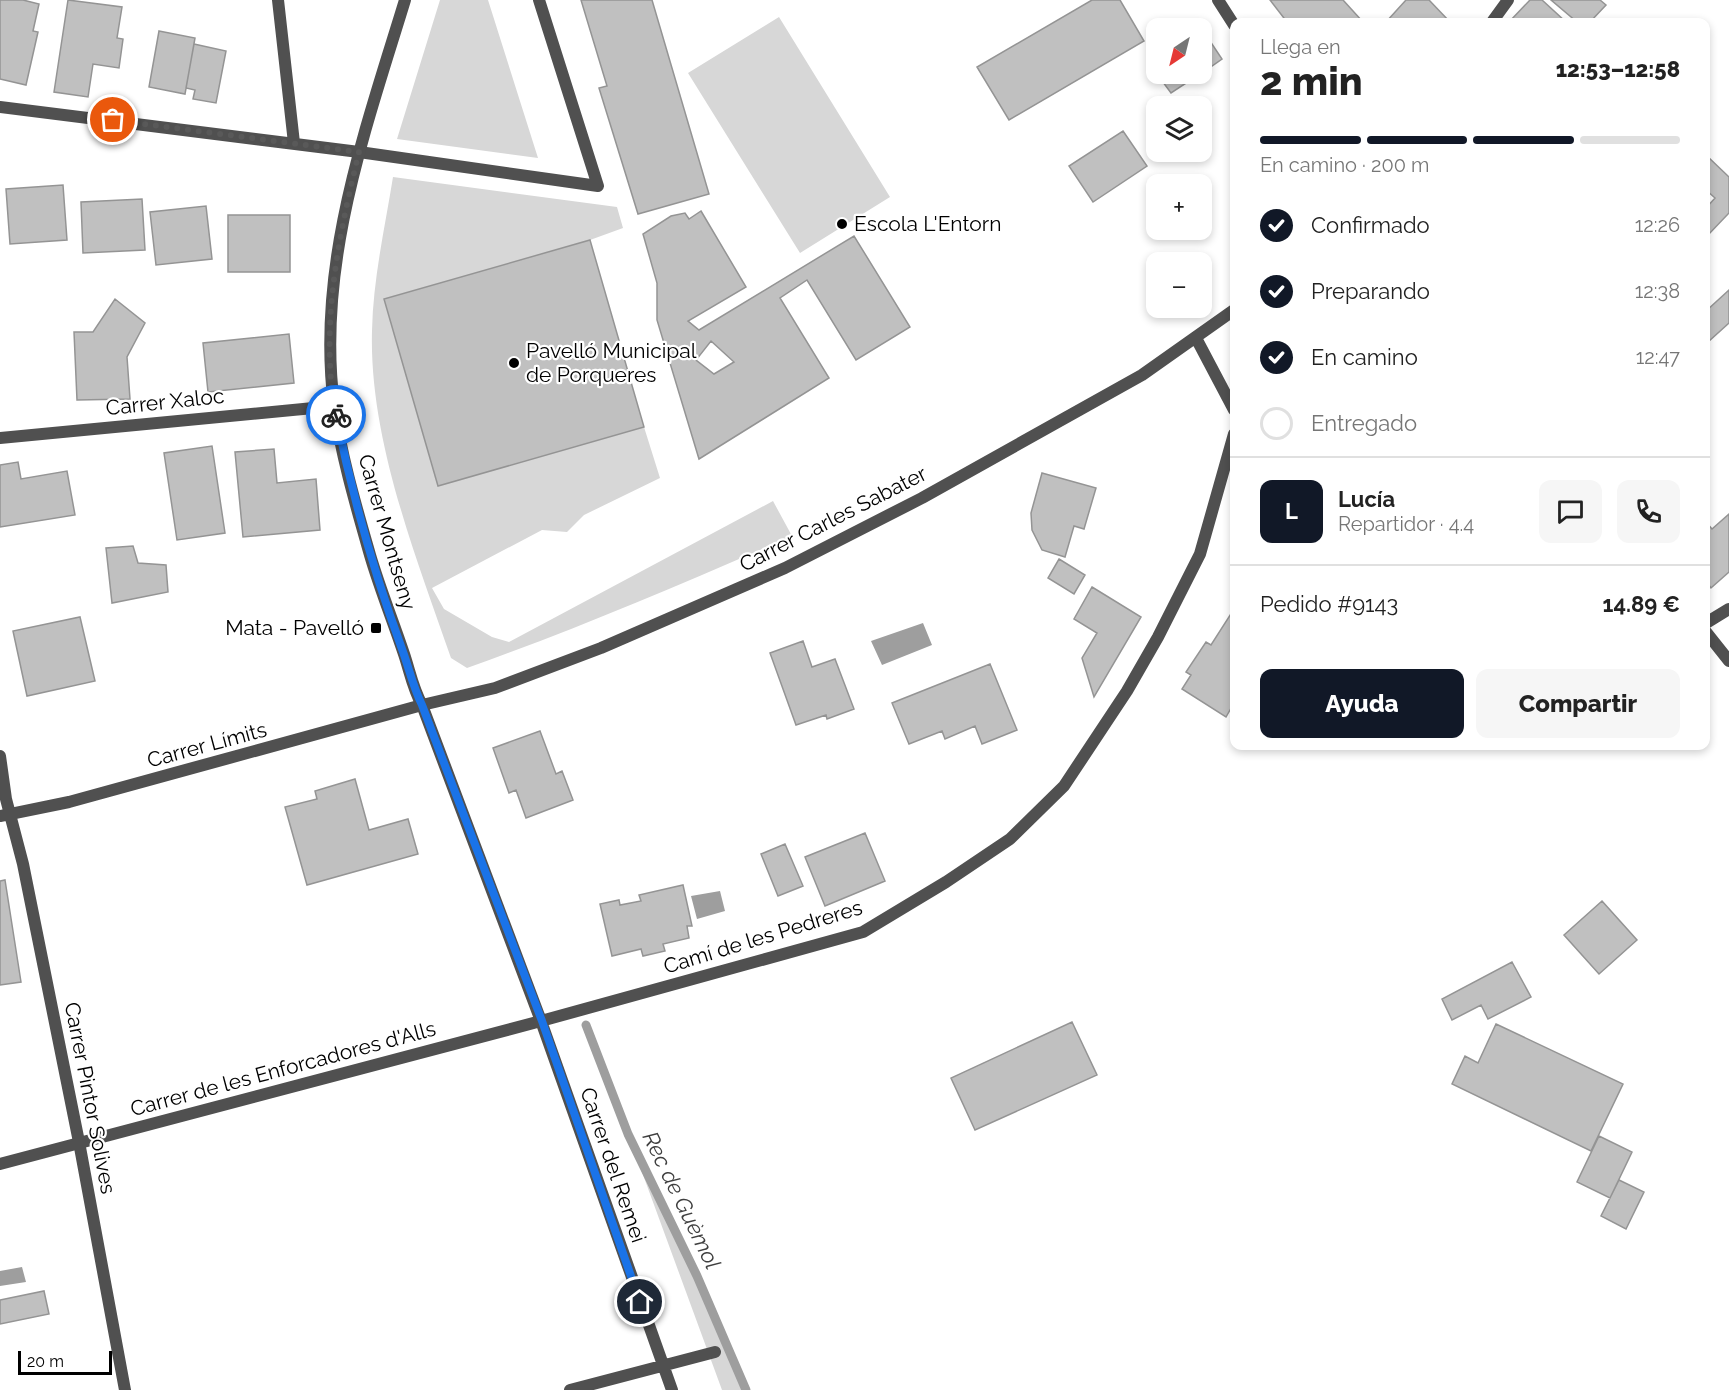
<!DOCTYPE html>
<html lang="es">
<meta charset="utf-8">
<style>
:root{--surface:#fff;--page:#f6f6f6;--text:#222;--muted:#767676;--line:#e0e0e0;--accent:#111827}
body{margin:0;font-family:Raleway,sans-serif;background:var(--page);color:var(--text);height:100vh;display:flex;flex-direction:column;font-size:22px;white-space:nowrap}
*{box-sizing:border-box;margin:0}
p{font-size:20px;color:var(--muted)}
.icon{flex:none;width:33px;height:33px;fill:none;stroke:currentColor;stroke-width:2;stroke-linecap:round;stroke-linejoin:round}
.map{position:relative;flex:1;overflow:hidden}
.side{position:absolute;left:1230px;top:18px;width:480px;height:732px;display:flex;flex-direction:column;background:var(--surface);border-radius:12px;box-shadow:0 3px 9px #0003}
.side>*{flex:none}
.needle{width:39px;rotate:215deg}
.tools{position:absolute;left:1146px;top:18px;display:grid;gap:12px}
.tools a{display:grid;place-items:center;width:66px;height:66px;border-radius:12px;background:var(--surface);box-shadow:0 3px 9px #0003;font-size:30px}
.scale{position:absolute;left:18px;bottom:15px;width:94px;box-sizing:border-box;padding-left:6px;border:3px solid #000;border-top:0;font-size:16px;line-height:21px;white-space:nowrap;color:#000;-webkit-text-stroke:4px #fff;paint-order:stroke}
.pin{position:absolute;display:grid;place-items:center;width:51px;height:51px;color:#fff;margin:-26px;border:3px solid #fff;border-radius:50%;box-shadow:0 2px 6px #0007}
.courier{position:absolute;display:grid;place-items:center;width:60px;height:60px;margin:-30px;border:4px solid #1a73e8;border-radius:50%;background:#fff;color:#222;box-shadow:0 2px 8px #0007}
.head em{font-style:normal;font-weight:800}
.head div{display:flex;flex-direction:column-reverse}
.head{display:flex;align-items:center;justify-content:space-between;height:102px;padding:0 30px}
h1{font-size:39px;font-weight:800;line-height:45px}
.bar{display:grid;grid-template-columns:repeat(4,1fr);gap:9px 6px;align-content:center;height:72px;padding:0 30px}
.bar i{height:8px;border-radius:4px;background:var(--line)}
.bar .active{background:var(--accent)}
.bar p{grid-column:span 4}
.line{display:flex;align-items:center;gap:15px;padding:0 30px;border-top:2px solid var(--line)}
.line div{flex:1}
.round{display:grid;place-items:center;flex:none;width:63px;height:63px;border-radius:12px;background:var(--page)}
ol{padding:0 30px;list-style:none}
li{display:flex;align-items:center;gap:18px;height:66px}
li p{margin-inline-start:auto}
li .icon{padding:6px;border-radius:50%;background:var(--accent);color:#fff;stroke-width:4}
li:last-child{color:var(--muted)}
li i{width:33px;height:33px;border:3px solid var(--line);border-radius:50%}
.action{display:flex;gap:12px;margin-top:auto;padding:12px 30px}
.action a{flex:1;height:69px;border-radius:12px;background:var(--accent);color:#fff;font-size:24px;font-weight:800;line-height:69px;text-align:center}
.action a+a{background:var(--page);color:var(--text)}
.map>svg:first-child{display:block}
.green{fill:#d7d7d7}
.water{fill:#9e9e9e}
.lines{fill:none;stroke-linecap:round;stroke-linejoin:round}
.stream{stroke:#9e9e9e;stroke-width:9}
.building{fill:#c0c0c0;stroke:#949494;stroke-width:1.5;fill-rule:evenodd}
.pedestrian{stroke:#505050;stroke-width:12}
.minor{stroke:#505050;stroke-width:12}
.done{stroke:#595959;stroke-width:6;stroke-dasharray:0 10.8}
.route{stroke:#1a73e8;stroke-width:8}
.poi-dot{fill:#000;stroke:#fff;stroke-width:2}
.labels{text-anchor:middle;stroke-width:4.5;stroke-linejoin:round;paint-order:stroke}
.poi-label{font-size:21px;fill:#000;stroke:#fff;text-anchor:start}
.street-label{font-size:21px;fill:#000;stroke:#fff}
.water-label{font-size:22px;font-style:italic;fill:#3f3f3f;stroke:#fff}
</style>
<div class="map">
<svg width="1729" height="1390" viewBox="0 0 1729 1390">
<rect width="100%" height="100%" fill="#fff"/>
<!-- green -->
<path class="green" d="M440,0h48l50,158 -141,-19z
M779,17l111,180 -90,56 -112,-180z
M393,177l224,30 6,21 -33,12 -206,59 54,187 206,-59 16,51 -76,37 -17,17 -25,-2 -110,58 12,21 48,28 17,5 264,-141 19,35c-108,47 -215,93 -325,132l-16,-10c-35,-101 -82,-219 -79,-327 1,-52 13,-104 21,-154z
M628,1134l69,142 49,114h-24z"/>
<!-- water -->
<path class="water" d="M923,623l9,22 -50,20 -11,-24z
M720,891l5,20 -28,8 -6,-23z
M22,1267l4,15 -26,4v-15z"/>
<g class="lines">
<!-- stream -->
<path class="stream" d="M586,1025l42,109 69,142 49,114"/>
</g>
<!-- building -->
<path class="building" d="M0,0h23l16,4 -6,27 5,1 -12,53 -26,-6z
M68,0l54,7 -5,31 6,1 -4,29 -26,-4 -5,33 -34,-5z
M581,0h71l57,194 -71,20 -39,-126 8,-2z
M1092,0h28l24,41 -135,79 -32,-53z
M1270,0h73l20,22h-76z
M1406,0h23l21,22h-64z
M1530,0h12l24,22h-57z
M1551,0h49l6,5 -16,17h-13z
M1202,29l20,30 -20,14z
M159,31l36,7 -10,56 -36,-7z
M194,44l32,7 -10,52 -23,-4 2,-9 -9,-2z
M1157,74h43l-29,19z
M1123,131l24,35 -54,36 -24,-36z
M1706,155l23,22v36l-20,21 -3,-3v-23l9,-10 -9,-8z
M63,185l4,55 -57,4 -4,-55z
M142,199l3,51 -62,3 -2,-51z
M206,206l6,53 -56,6 -6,-53z
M701,211l45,76 -58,34 11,9 155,-94 56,91 -54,33 -49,-80 -27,18 49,80 -130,81 -42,-139v-37l-14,-49 28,-18 14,-3 4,6zM711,341l23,21 -20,12 -18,-14z
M228,215h62v57h-62z
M590,240l54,187 -206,59 -54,-187z
M1729,290v33l-21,19 -2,-2v-29z
M115,299l30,24 -18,34 3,42 -53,1 -3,-68h19z
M289,334l5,49 -86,9 -5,-49z
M212,446l13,87 -48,7 -13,-87z
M274,449l3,34 39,-4 4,51 -77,7 -8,-85z
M18,462l3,17 46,-8 8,44 -75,12v-62z
M1042,473l54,15 -12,41 -10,-3 -9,31 -23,-7 -10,-20 -1,-17z
M1729,514v58l-18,16 -5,-7v-59l6,7z
M133,546l5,17 28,2 2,27 -56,11 -6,-55z
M1059,559l26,16 -11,19 -26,-16z
M1092,587l49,30 -47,80 -12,-39 15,-25 -23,-14z
M1234,609v94l-8,14 -44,-28 9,-14 -5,-3 20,-30 5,3z
M80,617l15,64 -68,15 -14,-65z
M803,641l9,26 23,-8 19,50 -27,10 -1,-4 -30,10 -26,-72z
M990,664l27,66 -35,14 -7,-18 -30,13 -3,-8 -33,13 -17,-41z
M540,731l16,43 6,-3 11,29 -47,18 -10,-28 -7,3 -16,-45z
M355,779l14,51 39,-11 10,35 -111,31 -22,-78 32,-8 -2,-8z
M865,833l20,48 -60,25 -20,-49z
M785,844l18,42 -25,10 -17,-42z
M5,880l16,102 -21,3v-104z
M683,885l9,41h-5l2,12 -26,6 2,7 -22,5 -2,-7 -29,7 -12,-52 19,-4 1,5 21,-4 -2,-6z
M1602,901l35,39 -38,34 -35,-39z
M1512,962l19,35 -43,22 -7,-14 -29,15 -10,-21z
M1072,1022l25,53 -122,55 -24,-52z
M1496,1024l127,60 -32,67 -139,-67 13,-28 13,7z
M1599,1136l33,16 -22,46 -33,-16z
M1619,1180l25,12 -18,37 -25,-13z
M44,1291l5,23 -49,10v-24z"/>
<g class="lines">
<!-- pedestrian -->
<path class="pedestrian" d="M359,152l239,34 -59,-186"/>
<!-- minor -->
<path class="minor" d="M278,0l16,143
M405,0c-40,131 -89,265 -71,405 7,50 22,101 36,150 10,34 23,66 34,99 6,18 9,35 18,51l119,316 131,369
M1218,0l16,25
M1492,22l16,-22
M0,107l359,45
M1196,338l38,72
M0,438l334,-32
M1706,623l23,-14
M1706,632l23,29
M0,756l6,43 17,65 56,278 46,248
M0,816l69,-14 353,-97 73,-17 106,-40 184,-80 137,-70 220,-123 92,-65
M0,1164l541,-143 322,-89 83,-50 64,-43 54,-53 63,-95 31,-54 42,-83 34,-120
M570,1390l145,-38"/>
</g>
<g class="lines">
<!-- done -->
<path class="done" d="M113,120l246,32c-20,83 -40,177 -23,263"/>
<!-- route -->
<path class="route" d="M336,415c16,80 38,158 66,234 7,19 11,38 20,56l120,316 98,281"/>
</g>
<!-- markers -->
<g class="poi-dot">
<circle cx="842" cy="224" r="6"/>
<circle cx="514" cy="363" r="6"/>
<rect x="370" y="622" width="12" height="12" rx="3"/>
</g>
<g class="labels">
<!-- poi labels -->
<g class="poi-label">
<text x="854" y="231">Escola L'Entorn</text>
<text x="526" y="358">Pavelló Municipal<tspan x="526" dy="24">de Porqueres</tspan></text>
<text x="364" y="635" text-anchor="end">Mata - Pavelló</text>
</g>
<!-- street labels -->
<g class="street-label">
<text transform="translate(165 402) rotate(-6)" y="7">Carrer Xaloc</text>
<text transform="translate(833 519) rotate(-27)" y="7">Carrer Carles Sabater</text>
<text transform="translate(387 532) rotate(74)" y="7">Carrer Montseny</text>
<text transform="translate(207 745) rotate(-15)" y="7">Carrer Límits</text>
<text transform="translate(763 937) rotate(-17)" y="7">Camí de les Pedreres</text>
<text transform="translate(283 1069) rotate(-15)" y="7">Carrer de les Enforcadores d'Alls</text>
<text transform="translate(90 1098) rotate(79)" y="7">Carrer Pintor Solives</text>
<text transform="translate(613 1165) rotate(71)" y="7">Carrer del Remei</text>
</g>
<!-- water labels -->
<g class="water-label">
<text transform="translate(682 1200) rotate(64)" y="8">Rec de Guèmol</text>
</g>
</g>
</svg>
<div class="tools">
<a><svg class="needle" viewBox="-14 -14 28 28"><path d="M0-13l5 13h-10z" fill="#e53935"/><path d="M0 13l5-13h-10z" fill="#767676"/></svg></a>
<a><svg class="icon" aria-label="layers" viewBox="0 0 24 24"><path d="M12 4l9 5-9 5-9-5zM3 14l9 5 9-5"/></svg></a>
<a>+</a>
<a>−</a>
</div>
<div class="scale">20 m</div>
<div class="pin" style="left:113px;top:120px;background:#ea580c"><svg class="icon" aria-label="bag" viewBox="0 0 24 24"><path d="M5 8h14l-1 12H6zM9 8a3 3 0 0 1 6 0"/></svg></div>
<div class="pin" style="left:640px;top:1302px;background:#1f2937"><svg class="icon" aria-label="home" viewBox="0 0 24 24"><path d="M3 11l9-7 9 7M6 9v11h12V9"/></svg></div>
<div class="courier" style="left:336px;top:415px"><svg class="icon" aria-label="bike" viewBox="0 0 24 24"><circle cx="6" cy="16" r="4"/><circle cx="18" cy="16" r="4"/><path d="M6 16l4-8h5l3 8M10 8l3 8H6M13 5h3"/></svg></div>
<section class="side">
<div class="head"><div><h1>2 min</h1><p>Llega en</p></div><em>12:53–12:58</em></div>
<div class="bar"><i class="active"></i><i class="active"></i><i class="active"></i><i></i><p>En camino · 200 m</p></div>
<ol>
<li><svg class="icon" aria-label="check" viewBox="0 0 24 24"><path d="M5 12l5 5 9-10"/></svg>Confirmado<p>12:26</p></li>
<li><svg class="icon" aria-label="check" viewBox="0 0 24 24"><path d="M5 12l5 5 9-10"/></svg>Preparando<p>12:38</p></li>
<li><svg class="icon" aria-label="check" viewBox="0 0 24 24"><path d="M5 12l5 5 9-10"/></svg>En camino<p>12:47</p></li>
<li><i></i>Entregado</li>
</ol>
<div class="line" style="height:108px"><b class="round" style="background:var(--accent);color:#fff">L</b><div><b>Lucía</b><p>Repartidor · 4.4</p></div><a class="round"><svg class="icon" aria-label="chat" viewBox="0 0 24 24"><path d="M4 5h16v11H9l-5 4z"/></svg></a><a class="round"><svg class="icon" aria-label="phone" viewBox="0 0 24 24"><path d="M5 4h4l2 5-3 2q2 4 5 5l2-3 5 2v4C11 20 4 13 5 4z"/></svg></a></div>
<div class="line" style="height:78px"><div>Pedido #9143</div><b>14.89 €</b></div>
<div class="action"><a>Ayuda</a><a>Compartir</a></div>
</section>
</div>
